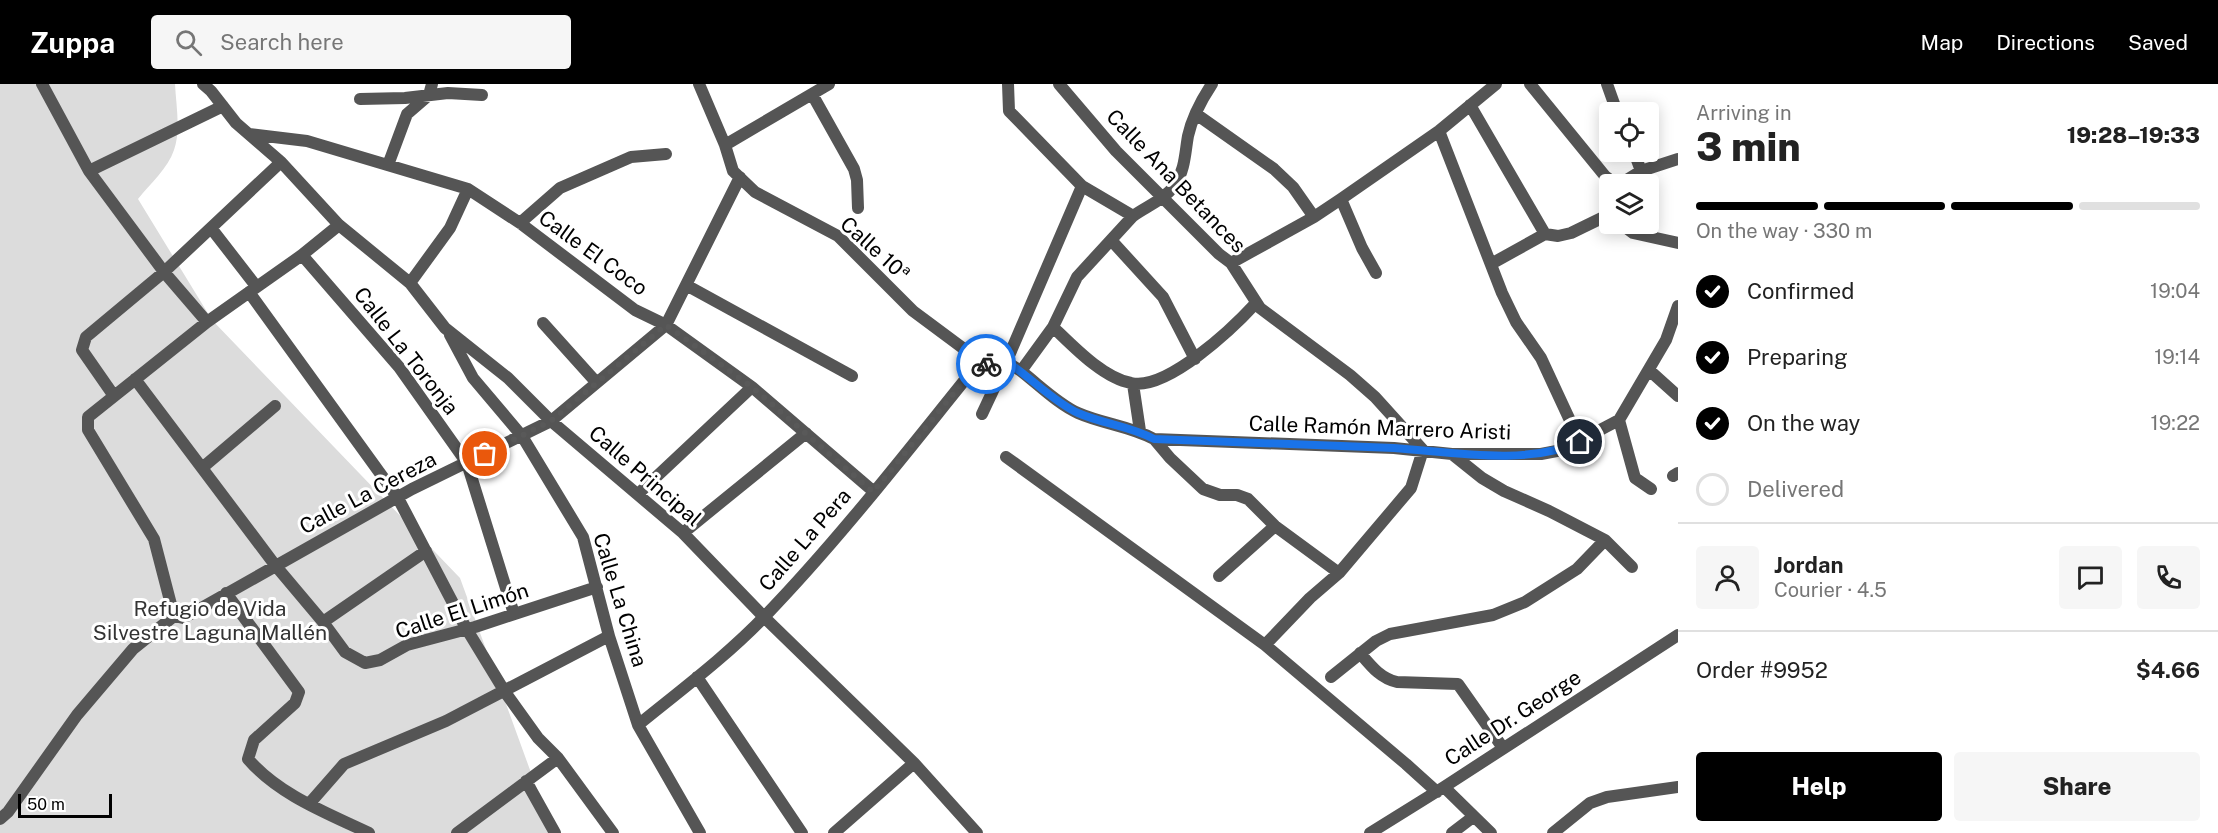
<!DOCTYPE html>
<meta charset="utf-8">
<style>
:root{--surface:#fff;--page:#f6f6f6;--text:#222;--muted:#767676;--line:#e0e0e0;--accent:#000}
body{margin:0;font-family:"Public Sans",sans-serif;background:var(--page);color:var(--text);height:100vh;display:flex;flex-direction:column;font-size:22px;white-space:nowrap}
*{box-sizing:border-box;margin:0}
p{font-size:20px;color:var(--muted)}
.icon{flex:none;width:33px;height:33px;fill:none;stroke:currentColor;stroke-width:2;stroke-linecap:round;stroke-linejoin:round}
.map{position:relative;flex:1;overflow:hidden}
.drawer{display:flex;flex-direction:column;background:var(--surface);width:540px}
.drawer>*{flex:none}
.buttons{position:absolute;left:1599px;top:18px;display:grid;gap:12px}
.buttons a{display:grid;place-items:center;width:60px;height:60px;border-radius:6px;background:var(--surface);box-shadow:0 3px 15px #0003;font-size:30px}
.scale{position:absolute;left:18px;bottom:15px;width:94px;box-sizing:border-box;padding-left:6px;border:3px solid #000;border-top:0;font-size:16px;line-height:21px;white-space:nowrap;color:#000;-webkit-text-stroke:4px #fff;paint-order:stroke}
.pin{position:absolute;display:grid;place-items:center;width:51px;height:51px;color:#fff;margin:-26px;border:3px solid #fff;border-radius:50%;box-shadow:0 2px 6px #0007}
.courier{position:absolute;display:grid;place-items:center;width:60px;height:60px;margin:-30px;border:4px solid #1a73e8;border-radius:50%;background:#fff;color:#222;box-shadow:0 2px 8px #0007}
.overview em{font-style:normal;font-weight:800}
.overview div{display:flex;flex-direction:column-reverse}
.overview{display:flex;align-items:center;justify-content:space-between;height:102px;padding:0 18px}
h1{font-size:39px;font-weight:800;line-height:45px}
.bar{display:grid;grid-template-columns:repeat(4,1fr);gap:9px 6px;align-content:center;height:72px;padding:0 18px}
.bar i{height:8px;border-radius:4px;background:var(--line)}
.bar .selected{background:var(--accent)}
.bar p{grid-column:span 4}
.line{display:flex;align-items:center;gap:15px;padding:0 18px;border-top:2px solid var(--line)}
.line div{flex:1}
.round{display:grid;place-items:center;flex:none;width:63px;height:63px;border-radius:6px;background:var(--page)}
ol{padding:0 18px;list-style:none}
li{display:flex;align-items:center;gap:18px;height:66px}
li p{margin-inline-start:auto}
li .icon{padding:6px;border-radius:50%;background:var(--accent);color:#fff;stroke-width:4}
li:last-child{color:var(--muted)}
li i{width:33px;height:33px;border:3px solid var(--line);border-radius:50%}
.action{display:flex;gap:12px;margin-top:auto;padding:12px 18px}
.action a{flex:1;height:69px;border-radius:6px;background:var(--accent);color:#fff;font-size:24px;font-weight:800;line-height:69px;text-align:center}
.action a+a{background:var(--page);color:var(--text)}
header{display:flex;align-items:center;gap:36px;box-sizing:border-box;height:84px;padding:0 30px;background:var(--accent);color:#fff}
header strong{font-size:28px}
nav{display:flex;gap:33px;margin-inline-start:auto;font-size:21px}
.search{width:420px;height:54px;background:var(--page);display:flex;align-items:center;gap:15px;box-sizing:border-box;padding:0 21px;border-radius:6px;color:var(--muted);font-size:22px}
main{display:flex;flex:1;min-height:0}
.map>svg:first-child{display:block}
.green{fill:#dcdcdc}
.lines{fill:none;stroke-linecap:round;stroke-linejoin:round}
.minor{stroke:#555;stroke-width:12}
.done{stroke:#595959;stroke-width:6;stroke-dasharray:0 10.8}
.route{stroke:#1a73e8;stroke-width:8}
.labels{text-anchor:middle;stroke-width:6;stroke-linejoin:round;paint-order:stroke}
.street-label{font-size:21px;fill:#000;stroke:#fff}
.park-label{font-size:21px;fill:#333;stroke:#fff}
</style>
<header>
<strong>Zuppa</strong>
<div class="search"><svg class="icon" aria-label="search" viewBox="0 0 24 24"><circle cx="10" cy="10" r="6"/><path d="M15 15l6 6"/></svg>Search here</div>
<nav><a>Map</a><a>Directions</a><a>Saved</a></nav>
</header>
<main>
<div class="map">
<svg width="1678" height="749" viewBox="0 0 1678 749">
<rect width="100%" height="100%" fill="#fff"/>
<!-- green -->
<path class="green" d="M0,0h175c1,21 6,46 -1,66 -6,18 -24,34 -36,49l74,121 248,258 93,255h-553z"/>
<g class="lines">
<!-- minor -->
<path class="minor" d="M42,0l47,87 75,101 43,50
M203,0l8,7 25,32 45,39 58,63 71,58 35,45 63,50 43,43 132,112 81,84 150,146 63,70
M699,0l26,61 8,26 22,21 83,44 75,75 78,58h8l6,-4 77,-179
M1008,0l1,27 73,75 51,30c14,-10 31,-16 42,-31 10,-15 10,-32 13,-49 4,-18 14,-37 24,-52
M1059,0l57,67 103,103 12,9 29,45 90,67 25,22 48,53 -12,38 -72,85 -29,25 -45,47
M1530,0l75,92 11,8
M1607,0l10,28
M812,10l42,75 3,11 1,28
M360,15l45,-1 43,-5 34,2
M1470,21l75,129
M1196,30l78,55 19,18 21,30
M1439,47l63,162 14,29 25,36 39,84
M249,50l58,7 161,48 52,34 115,87 31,15 86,62 121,104
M725,61l104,-61
M1634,68l7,19
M388,81l19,-51 22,-19 3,-11
M89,87l134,-65
M1620,100l21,-13 37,-12
M1341,115l21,49 14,25
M520,139l40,-35 71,-31 35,-3
M1621,140l12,9 45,10
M339,141l-37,30 -95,67 -119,95v13l66,109 20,77 9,2 13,-7 216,-122 139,-68 115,-96 74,-148
M211,144l45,58
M1111,156l52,57 32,62
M302,171l97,112 68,96 47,151
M1231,179l83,-46 27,-18 98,-68 57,-47
M1491,180l54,-30 13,2 13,-3 39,-19
M410,199l40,-55 18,-39
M686,201l166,91
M249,208l149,206 68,130 39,64 33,46 20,20 55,75
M543,239l53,59
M1053,243c20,19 50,51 78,56 36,8 102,-55 125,-80
M450,251l23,43 49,58 61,101 26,99 29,89 62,108
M1649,286l29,26
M1021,287c18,14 37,33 57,42 25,11 52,13 76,26l240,9 58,6h89l21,-4 57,-30 47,-80 12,-34
M135,295l140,186 48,57 22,30 20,11 15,-3 27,-15 68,-18 122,-40
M1133,300l7,47
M114,312l-32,-46 4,-13 78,-65 117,-110
M982,330l23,-49 8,1 8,5 32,-44 24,-50 56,-61
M1619,336l16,58 16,11
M1154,355l16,19 33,31 17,6h17l11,4 27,27 64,47
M1452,370l30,24 22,13 45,20 56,29 27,27
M1006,373l259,188 141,119 31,28
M202,384l73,-62
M1673,392l5,-3
M638,410l114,-107
M683,449l123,-100
M1219,492l56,-50
M226,509l73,99 -4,11 -41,37 -6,19c31,36 79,54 121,74
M323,538l103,-71
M1360,569c11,13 20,25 37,29l61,2 45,64
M697,593l105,156
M1331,593l45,-36 14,-7 103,-19 32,-13 52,-33 28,-29
M638,641c43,-35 90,-70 128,-110 77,-80 145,-169 215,-255
M526,697l29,52
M1444,703l47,46
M309,720l35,-40 102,-43 163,-85
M0,735l8,-7 69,-97 56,-66 41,-33
M457,749l101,-75
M834,749l80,-70
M1370,749l74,-46 234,-152
M1452,749l21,-16
M1553,749l37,-30 17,-6 71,-10"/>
</g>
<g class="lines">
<!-- done -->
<path class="done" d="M485,370l66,-33 115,-96 86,62 121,105 108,-132 5,4"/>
<!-- route -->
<path class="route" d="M986,280c10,8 16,0 27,2 20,14 43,37 65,47 25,11 52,13 76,26l240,9c58,4 132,18 186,-6"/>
</g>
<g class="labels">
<!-- street labels -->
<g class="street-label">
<text transform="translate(1176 97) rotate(46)" y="7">Calle Ana Betances</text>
<text transform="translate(875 165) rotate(42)" y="7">Calle 10ª</text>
<text transform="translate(593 169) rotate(36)" y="7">Calle El Coco</text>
<text transform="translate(406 267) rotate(52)" y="7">Calle La Toronja</text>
<text transform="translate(1380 344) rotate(2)" y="7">Calle Ramón Marrero Aristi</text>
<text transform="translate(645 392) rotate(41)" y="7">Calle Principal</text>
<text transform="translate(368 409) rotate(-28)" y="7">Calle La Cereza</text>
<text transform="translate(805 456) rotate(-49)" y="7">Calle La Pera</text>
<text transform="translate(620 516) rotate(73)" y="7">Calle La China</text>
<text transform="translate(462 527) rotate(-18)" y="7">Calle El Limón</text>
<text transform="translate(1513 634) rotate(-33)" y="7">Calle Dr. George</text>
</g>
<!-- park labels -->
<g class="park-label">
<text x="210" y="532">Refugio de Vida<tspan x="210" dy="24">Silvestre Laguna Mallén</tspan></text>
</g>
</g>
</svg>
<div class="buttons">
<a><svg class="icon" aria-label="locate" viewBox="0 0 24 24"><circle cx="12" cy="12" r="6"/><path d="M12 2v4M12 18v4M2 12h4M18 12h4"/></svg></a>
<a><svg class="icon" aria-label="layers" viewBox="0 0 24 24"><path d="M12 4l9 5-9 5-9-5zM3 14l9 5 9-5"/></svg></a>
</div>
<div class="scale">50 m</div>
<div class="pin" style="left:485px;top:370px;background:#ea580c"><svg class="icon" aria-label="bag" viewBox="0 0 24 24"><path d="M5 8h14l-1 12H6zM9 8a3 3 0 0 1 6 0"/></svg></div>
<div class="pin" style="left:1580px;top:358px;background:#1f2937"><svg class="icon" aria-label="home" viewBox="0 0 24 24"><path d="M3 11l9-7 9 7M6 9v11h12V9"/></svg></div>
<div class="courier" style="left:986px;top:280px"><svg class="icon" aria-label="bike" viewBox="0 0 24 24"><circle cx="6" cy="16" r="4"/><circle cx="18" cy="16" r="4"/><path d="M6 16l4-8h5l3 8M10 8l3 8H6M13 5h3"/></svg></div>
</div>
<section class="drawer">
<div class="overview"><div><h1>3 min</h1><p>Arriving in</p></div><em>19:28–19:33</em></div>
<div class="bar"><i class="selected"></i><i class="selected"></i><i class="selected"></i><i></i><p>On the way · 330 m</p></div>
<ol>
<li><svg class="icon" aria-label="check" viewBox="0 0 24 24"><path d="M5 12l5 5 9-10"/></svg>Confirmed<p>19:04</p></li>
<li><svg class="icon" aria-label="check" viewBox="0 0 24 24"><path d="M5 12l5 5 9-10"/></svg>Preparing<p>19:14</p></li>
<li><svg class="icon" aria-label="check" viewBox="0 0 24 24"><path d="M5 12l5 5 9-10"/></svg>On the way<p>19:22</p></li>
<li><i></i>Delivered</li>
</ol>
<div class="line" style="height:108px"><a class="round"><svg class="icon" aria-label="person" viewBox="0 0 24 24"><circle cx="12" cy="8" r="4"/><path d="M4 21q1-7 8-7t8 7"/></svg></a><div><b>Jordan</b><p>Courier · 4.5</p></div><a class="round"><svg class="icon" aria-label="chat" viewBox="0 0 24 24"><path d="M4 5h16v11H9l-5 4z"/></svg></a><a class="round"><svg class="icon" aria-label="phone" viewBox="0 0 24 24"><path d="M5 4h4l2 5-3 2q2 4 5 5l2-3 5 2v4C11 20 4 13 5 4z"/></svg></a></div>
<div class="line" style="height:78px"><div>Order #9952</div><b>$4.66</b></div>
<div class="action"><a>Help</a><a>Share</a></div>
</section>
</main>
